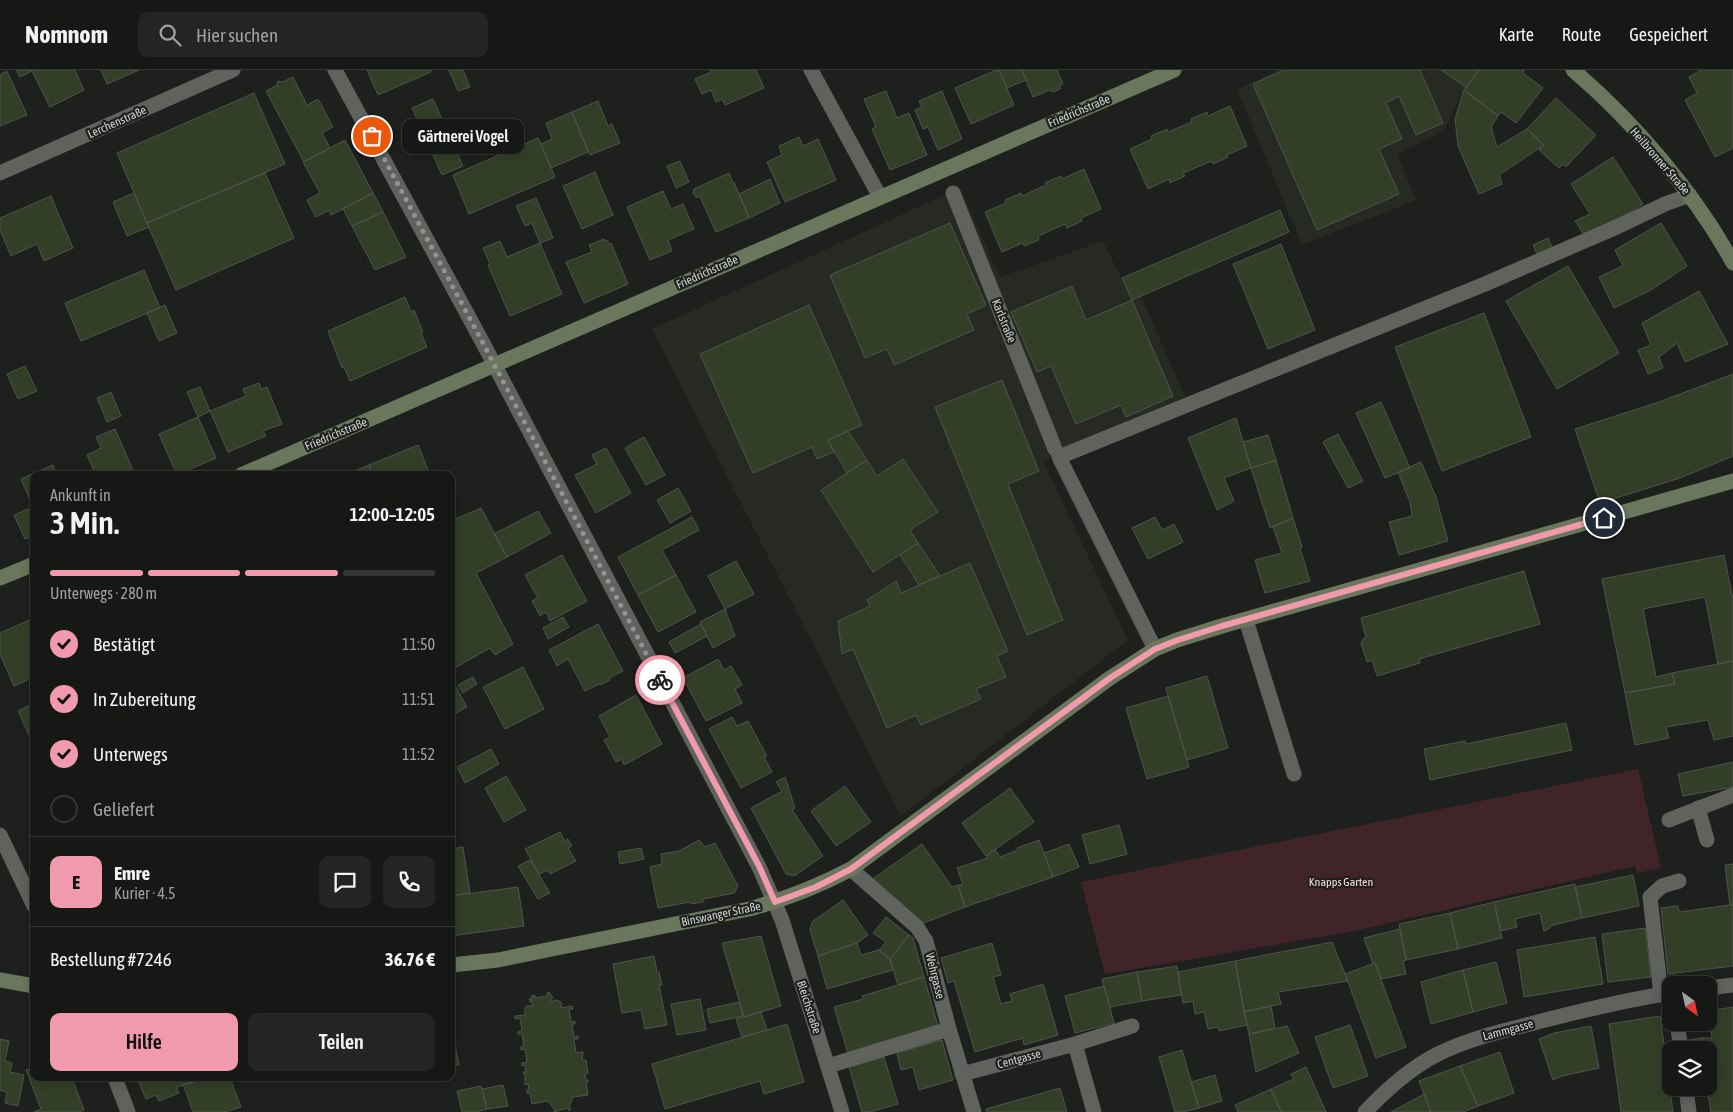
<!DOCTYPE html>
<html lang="de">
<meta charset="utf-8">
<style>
:root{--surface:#161816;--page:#232523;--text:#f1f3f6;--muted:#9ea0a1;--line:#353735;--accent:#f29aad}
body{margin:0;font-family:"Asap Condensed",sans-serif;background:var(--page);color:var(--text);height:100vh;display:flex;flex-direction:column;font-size:19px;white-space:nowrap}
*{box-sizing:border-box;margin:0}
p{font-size:16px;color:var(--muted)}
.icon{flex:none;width:28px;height:28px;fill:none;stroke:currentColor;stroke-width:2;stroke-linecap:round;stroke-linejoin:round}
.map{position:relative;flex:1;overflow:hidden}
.details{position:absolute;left:30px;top:401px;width:425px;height:610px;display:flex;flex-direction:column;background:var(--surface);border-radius:10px;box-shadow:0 2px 12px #0003,0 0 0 1px var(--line)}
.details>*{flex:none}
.needle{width:32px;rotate:147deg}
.controls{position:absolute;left:1662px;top:906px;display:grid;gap:10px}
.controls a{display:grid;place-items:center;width:55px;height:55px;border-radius:10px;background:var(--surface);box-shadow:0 2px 12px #0003,0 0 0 1px var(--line);font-size:25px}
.pin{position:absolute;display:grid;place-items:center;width:42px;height:42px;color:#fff;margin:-21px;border:2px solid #fff;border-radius:50%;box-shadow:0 1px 5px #0007}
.courier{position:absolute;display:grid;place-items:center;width:50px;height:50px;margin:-25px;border:4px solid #f29aad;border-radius:50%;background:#fff;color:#222;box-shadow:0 1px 6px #0007}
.bubble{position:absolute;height:35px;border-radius:10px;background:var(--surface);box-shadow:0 2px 12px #0003,0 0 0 1px var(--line);font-size:16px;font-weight:600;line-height:35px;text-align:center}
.head em{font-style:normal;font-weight:600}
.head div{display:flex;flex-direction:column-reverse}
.head{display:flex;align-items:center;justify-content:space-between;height:85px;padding:0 20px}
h1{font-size:32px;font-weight:600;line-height:38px}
.bar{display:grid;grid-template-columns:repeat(4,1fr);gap:8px 5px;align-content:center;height:60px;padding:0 20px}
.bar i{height:6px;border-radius:4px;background:var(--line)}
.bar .selected{background:var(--accent)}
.bar p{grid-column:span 4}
.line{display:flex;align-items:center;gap:12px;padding:0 20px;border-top:1px solid var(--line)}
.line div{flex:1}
.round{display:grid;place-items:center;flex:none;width:52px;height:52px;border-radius:10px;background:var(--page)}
ol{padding:0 20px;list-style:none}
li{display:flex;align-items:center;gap:15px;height:55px}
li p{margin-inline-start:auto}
li .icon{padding:5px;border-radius:50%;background:var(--accent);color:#111;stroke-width:4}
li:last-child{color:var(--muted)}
li i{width:28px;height:28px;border:2px solid var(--line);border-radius:50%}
.button{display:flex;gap:10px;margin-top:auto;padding:10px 20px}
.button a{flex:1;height:58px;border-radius:10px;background:var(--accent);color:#111;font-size:20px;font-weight:600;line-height:58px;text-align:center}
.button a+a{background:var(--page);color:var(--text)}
header{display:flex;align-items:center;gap:30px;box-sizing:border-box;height:70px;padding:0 25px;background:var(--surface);border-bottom:1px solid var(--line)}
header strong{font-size:24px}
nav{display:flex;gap:28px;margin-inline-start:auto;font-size:18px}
.search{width:350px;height:45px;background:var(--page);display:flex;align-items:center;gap:12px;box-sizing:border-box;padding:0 18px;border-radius:10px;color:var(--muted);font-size:19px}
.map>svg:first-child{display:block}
.built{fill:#262a23}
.green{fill:#41242a}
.building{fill:#323f26;stroke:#50524f}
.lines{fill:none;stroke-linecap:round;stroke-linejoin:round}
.lane{stroke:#60625e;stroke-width:15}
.street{stroke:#60625e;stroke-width:15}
.secondary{stroke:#6a775c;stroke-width:15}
.done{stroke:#939492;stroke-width:5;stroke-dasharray:0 9}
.route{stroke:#f29aad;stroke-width:6}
.labels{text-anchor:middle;stroke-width:4.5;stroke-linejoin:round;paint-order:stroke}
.street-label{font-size:12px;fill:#d2d3d1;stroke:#1e201d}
.park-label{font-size:12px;fill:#ffd8df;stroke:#1e201d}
</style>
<header>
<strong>Nomnom</strong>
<div class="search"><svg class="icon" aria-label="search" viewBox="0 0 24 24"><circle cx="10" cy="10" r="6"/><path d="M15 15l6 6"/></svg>Hier suchen</div>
<nav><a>Karte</a><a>Route</a><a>Gespeichert</a></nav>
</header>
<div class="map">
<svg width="1733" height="1042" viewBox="0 0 1733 1042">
<rect width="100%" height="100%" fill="#1e201d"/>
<!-- built -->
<path class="built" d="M1278,0h201l-15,20 -20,41 -47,23 19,46 -114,45 -65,-156z
M960,118l40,89 103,-36 29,59 9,-4 44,101 -142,64 85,179 -227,176 -249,-487z"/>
<!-- green -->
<path class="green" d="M1638,699l23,99 -24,5 -2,-7 -285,66 -245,42 -24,-92z"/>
<!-- building -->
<path class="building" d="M16,0h59l9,20 -34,17 -18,-36 -12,6z
M101,0h38l-32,14z
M367,0h63l1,2 -53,23z
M449,0h14l7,17 -12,4z
M710,0h46l8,18 -39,17 -3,-6 -6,3 -5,-12 -9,4 -7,-15 16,-7z
M996,0h3l15,35 -43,19 -16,-36z
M999,0h23l4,10 -19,8z
M1022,0h35l6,14 -3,1v4l-7,3 -3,-2 -17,7z
M1284,0h136l23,53 -27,12 -17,-39 -13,7 16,36 -23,10 20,45 -82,36 -64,-146z
M1441,0h38l-13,17z
M1479,0h45l-1,3 20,15 -27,35 -15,-11 -3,4 -34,-26z
M1701,0h31l1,2v76l-18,9 -30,-57 12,-7 -8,-16z
M7,1l20,44 -27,11v-51z
M293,7l14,28 11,-6 15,28 -11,6 8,15 -26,14 -38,-71 11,-6 1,-4 5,1z
M1464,20l34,26 -7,11 6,20 30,-18 17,16 -45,30 3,9 -23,10 -21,-48 -3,-27z
M886,21l11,27 12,-5 18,42 -37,15 -18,-41 4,-2 -12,-28z
M942,21l20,48 -24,11 -10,-23 -5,2 -8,-19 7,-3 -3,-6z
M254,23l31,71 -138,59 -30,-70z
M1556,28l40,37 -30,32 -3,-3 -4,4 -20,-18 5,-5 -17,-16z
M433,29l30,67 -21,9 -30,-67z
M598,31l10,25 4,-2 8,19 -30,12 -18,-43z
M1230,36l17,40 -20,9 1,2 -15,7 -1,-3 -29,12 2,3 -15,7 -1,-4 -21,10 -18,-40 22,-10 -1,-3 16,-7 1,3 24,-10 -1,-3 16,-7 1,4z
M572,42l16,40 -37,16 -10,-24 11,-5 -6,-16z
M799,67l4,9 15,-7 18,41 -51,22 -18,-40 15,-7 -3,-9z
M538,68l17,39 -86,37 -16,-39z
M345,70l28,53 -42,22 -2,-5 -13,7 -9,-17 13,-7 -17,-31z
M1613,87l30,47 -18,11 -41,20 -9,-14 15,-7 -19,-30z
M680,91l9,21 -13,6 -9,-22z
M1084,99l17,40 -20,9 1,3 -15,7 -2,-4 -27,12 1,4 -15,6 -1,-3 -21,9 -17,-40 21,-9 -1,-3 16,-7 1,3 24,-11 -1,-2 16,-7 1,3z
M595,102l18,43 -31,14 -19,-43z
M265,103l29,65 -118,52 -29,-67z
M729,103l4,10 1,-1 15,36 -33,14 -16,-35h-4l-3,-4 1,-4z
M770,109l10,24 -31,15 -10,-24z
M663,121l8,18 12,-5 11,25 -26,11 4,11 -22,9 -23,-53z
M134,123l15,34 -22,9 -14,-34z
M373,123l10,19 -31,14 -9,-17z
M51,126l22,52 -29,13 -7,-17 -26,12 -11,-26v-12z
M536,128l17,40 -13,5 -8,-20 -7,3 -9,-20z
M1280,140l9,22 -157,68 -10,-22z
M383,142l23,45 -31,13 -23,-44z
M950,153l36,82 -19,9 7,16 -80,35 -7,-16 -22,9 -35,-83z
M1661,153l26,43 -36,24 -37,18 -15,-31 24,-11 -8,-16z
M1548,168l5,11 -15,7 -5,-11z
M604,169l1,2 2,-1 2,4 2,-1 17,41 -44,19 -18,-41 26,-10 -3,-7z
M500,171l7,16 33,-14 22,51 -52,22 -22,-51 2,-1 -7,-16z
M1281,174l34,86 -47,19 -35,-85z
M1568,196l51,87 -62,36 -51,-88z
M144,200l16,38 -79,33 -16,-38z
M1072,216l14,34 46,-20 41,96 -47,21 -5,-12 -45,19 -25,-58 -14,6 -26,-60z
M1699,221l29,53 -43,18 -8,-19 -18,14 4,11 -15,6 -10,-24 13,-5 -9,-22z
M405,227l6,15 3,-2 9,22 -2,1 6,14 -77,34 -6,-14 -2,1 -14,-37z
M165,235l12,28 -18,8 -12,-28z
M809,235l53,120 -34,15 6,12 -17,7 -5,-12 -59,26 -53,-119z
M1484,243l47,124 -89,34 -47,-124z
M25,296l12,25 -19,8 -11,-25z
M1733,304v82l-53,22 -80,25 -25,-74 84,-27z
M1002,310l37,91 -31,13 55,136 -36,15 -92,-228z
M259,313l2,6 6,-2 15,37 -19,7 3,5 -38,16 -18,-41 36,-15 -3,-7z
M200,317l10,24 -12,6 -11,-25z
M111,322l10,24 -14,6 -10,-24z
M1381,332l29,66 -25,10 -29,-65z
M198,347l18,41 -39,17 -18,-41z
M1236,348l15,50 -27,10 10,23 -17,9 -29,-72z
M115,359l20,46h-39l-9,-20 14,-7 -5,-11z
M848,361l19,29 -20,13 -19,-33z
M1338,364l25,47 -15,7 -25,-46z
M1268,365l8,25 -25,8 -8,-26z
M644,367l21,38 -19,10 -21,-37z
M418,375l12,30h-58l-3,-10z
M606,378l25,45 -35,20 -21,-38 22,-11 -5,-9z
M903,389l35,53 -28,18 8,13 -45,29 -52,-82 46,-30 10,16z
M1276,390l17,58 -23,10 -19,-60z
M1421,392l15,35 12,44 -49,14 -10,-33 23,-6 -2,-14 -12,-30z
M53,395l4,10h-23v34l-13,-30z
M369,395l3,10h-27z
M678,418l13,23 -21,12 -13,-23z
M481,438l26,49 -31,16 37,71 -18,11 -5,-7 -39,22v-149z
M28,439l6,15v11l-9,4 -11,-24z
M538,441l13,22 -44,24 -13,-23z
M692,447l7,13 -37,20 14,25 -38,20 -20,-38z
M1155,447l7,13 12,-6 9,18 -35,17 -16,-31z
M1293,448l9,29 -2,1 10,33 -45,12 -10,-33 27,-7 -9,-26z
M918,473l22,33 -21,9 -19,-30z
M562,485l25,46 -37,20 -4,-9 -6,4 -8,-15 6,-3 -13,-23z
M1724,485l9,45v61l-15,3 -13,-67 -62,12 13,68 16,-4 3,11 -50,9 -23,-114z
M736,491l18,33 -29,15 -17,-33z
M970,493l38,88 -11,5 9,21 -30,12 5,10 -60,26 -5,-10 -29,13 -34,-79 -11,5 -4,-33 32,-15 -3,-6 29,-19 5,12z
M1524,501l16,53 -121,35 1,4 -43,13 -5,-16 -5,2 -6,-18 2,-5 3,-1 -5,-20z
M676,505l20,37 -38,20 -20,-37z
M725,539l10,27 -22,12 -13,-26z
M563,547l6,10 -21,12 -5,-11z
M34,548v59l-20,9 -14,-32v-21z
M598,554l25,47 -14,7 1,2 -10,5 -1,-1 -14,7 -17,-32 -11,7 -8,-16z
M701,554l6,12 -32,17 -6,-11z
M718,589l6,11 7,-4 11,19 -7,4 7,14 -36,18 -23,-43z
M1733,591v75l-19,4 -6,-20 -42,7 3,11 -34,7 -10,-52 50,-9 -3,-11z
M523,597l21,42 -39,20 -22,-42z
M1207,606l21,72 -41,12 -21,-72z
M473,607l4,7 -14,9 -5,-8z
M456,617l11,20 -16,9v-26z
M636,625l26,49 -38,21 -2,-6 -6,3 -12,-22 6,-3 -11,-21z
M1168,626l21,71 -42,12 -21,-71z
M34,633v43l-16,-35z
M732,647l5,9 11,-5 19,35 -3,1 8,15 -31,16 -32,-59z
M1566,653l6,27 -142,30 -6,-31 41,-8 1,3z
M491,679l8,15 -34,19 -8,-16z
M1733,692v25l-50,9 -5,-22z
M506,706l20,34 -22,12 -19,-34z
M785,707l10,31 -3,2 31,46 -29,20 -8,-2 -35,-66 31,-17 -6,-9z
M845,716l26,36 -35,24 -25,-35z
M1010,718l24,34 -48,34 -24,-33z
M1119,755l8,29 -37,10 -8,-29z
M560,762l5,9 3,-2 4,7 -4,2 8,13 -26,13 -2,-4 -9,4 -14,-25z
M699,770l6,7 10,-4 23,43 -4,7 -31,6v3l-12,2 -1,-2 -32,6 -8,-41 12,-3 -1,-10 18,-3z
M1039,770l14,37 -88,30 -7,-22 5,-1 -6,-16 31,-10 -2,-2 9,-7 5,8 18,-7 -1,-2z
M922,774l30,43 6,-2 7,22 -44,17 -51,-43z
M1069,774l10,23 -26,10 -9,-24z
M463,777l7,46 -19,3v-47z
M641,778l3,11 -24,5 -2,-12z
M530,790l20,33 -12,6 -20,-33z
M1733,794v41h-3l-5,-40z
M1633,805l6,31 -57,12 -7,-31z
M1575,814l7,34 -32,8v2l-6,3 -4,-18 -25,6 2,8 -16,4 -7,-29z
M518,817l6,39 -73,10v-40z
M843,830l25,35 -11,8 -39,13 -8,-26 2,-8z
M1494,832l8,36 -44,11 -8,-36z
M1730,835h3v61l-65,8 -7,-66 17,-2 1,6z
M1450,843l8,36 -52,11 -7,-36z
M886,847l23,18 -19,24 -11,-9 7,-8 -13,-9z
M1645,858l6,49 -43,5 -6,-48z
M1400,859l6,31 -3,1 3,13 -25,5 -6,-16 -2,1 -9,-26z
M909,865l4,3 11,39 -26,8 -8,-26z
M761,866l20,70 -37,11 -22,-74z
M1595,867l8,47 -79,13 -7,-47z
M1332,872l16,39 -70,11 3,12 -37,8 -9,-51z
M857,873l4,12 18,-5 11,9 3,11 -66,19 -9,-33z
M992,873l9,32 -8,2 8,27 11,-3 -2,-7 33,-10 15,51 -34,10 -1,-7 -48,14 -21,-71 -6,2 -7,-25z
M654,886l3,16h2l3,13h-3l8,40 -22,4 -4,-19 -19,3 -9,-49z
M1235,891l12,64 -28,6 -1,-4 -10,2 -4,-17 -9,2 -2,-13 -10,2 -5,-31z
M1496,892l11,41 -34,9 -10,-42z
M1375,893l31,84 -30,11 -31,-84z
M1177,896l4,29 -39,6 -5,-29z
M1463,900l10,42 -42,12 -10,-42z
M1137,902l5,29 -32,6 -8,-28z
M924,907l14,49 -90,27 -14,-46 29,-8 -1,-3z
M1104,916l10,37 -39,10 -10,-37z
M549,922l4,6 -2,1v3l4,-2 4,1 3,2 -1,5 11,-2 1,3h-4l2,13 4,-1v3h-3l2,13 4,-1v3h-4l2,14 7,-1 -1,8h4l2,13 -3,1 1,6h2v2h-2l2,13 -15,2 -4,10 2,2 -2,2 -2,-3 -13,4 1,-2 -7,-9 -16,3 -2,-11h-3v-3h2l-1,-6 -3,1v-9l-2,-4h3l-1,-7 -3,1v-3l5,-1 -2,-13 -4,1v-3l3,-1 -2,-12h-4v-2l4,-1 -2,-13 -5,1v-3l10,-1v-7l2,-2h6l-1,-4h-2l-1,-3h3l-1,-3 4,-1v3l12,-2v-3z
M700,929l6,31 -29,5 -6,-31z
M739,932l4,14 -33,7 -3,-14z
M1271,936l4,22 -26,6 -5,-22z
M1733,937v105h-22l-4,-24h2v-38h-7l-1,-12h11l-3,-27z
M761,942l6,18 -25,7 -6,-18z
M1660,946l4,28 37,-6 1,9 -37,5 8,60h-52l-12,-88z
M451,954l8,41 -8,1z
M787,954l17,58 -40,12 -4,-13 -95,28 -13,-45z
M1350,955l18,51 -35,12 -18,-51z
M1287,956l12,27 -43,19 -7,-38z
M1591,956l8,42 -37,8 -9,4 -14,-41 15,-6z
M0,969l9,2 -4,20 7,2 -2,9 14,3 -6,31 -13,-3 2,-11 -7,-2z
M942,970l11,40 -34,10 -6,-23 -12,3 -4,-17z
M1182,980l17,58 -16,4h-8l-16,-55z
M1500,982l14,41 -36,13 -18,-40z
M884,987l14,47 -28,8h-8l-13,-45z
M1460,996l18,40 -15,6h-32l-12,-31z
M34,997v11h38l12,32 -5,2h-45l7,-3 -15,-39z
M1306,997l20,45h-45l-10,-23 23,-10 -3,-5z
M1215,1005l7,26 -23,7 -8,-26z
M137,1008h75l-36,9 3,6 -20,8 -3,-6 -10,4z
M212,1008h18l11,29 -16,5h-32l-10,-28z
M503,1015l5,21 -21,3 -5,-20z
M481,1016l6,23 -11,3h-14l-5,-21z
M1060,1018l7,24h-81v-3z
M1271,1019l10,23h-43l-3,-7z
M1424,1024l7,18h-40z"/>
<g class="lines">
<!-- lane -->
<path class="lane" d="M811,0l69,127
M953,123l102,256
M1246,550l48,154
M1155,579l-96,-192 426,-173 134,-58 46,-22 25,-9
M1698,738l9,32
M1669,750l64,-25
M1661,925l-11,-98 12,-11 17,-5
M828,996l121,-37"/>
<!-- street -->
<path class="street" d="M335,0l149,275 275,522 23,53 60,192
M0,103l233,-103
M0,765l34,71
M851,799l66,58 9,14 23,88 25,83
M1709,918l24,-3
M1677,952l4,28
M1075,974l57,-18
M962,1004l113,-30 19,68
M115,1008l13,34
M1686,1018l3,24
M1365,1042c21,-22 44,-43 71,-57 29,-15 62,-23 94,-31 46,-12 94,-24 141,-31"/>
<!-- secondary -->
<path class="secondary" d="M1573,0c60,51 122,123 160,193
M241,405l933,-405
M0,508l34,-14
M451,895l47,-5 251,-51c37,-10 68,-22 102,-40l259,-191 45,-29 22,-9 45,-14 511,-145
M0,910l34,6"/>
</g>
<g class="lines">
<!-- done -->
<path class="done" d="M372,66l112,209 176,335"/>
<!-- route -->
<path class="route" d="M660,610l99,186 16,36 41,-15 35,-18 259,-191 45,-29 23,-9 44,-14 382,-108"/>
</g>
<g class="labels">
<!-- street labels -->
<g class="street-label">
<text transform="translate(1079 41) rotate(-23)" y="4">Friedrichstraße</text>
<text transform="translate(117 52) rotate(-24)" y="4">Lerchenstraße</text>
<text transform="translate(1660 91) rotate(49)" y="4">Heilbronner Straße</text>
<text transform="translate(707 202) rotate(-24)" y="4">Friedrichstraße</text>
<text transform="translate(1004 251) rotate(68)" y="4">Karlstraße</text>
<text transform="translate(336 364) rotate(-23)" y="4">Friedrichstraße</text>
<text transform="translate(721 844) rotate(-12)" y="4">Binswanger Straße</text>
<text transform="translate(935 906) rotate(76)" y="4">Wehrgasse</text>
<text transform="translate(809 937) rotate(72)" y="4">Bleichstraße</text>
<text transform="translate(1508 960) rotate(-15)" y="4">Lammgasse</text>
<text transform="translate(1019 989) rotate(-15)" y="4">Centgasse</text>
</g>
<!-- park labels -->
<g class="park-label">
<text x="1341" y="816">Knapps Garten</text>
</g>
</g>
</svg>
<div class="controls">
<a><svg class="needle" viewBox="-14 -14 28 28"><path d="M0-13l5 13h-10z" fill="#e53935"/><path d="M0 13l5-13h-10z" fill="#9ea0a1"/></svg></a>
<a><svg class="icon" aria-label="layers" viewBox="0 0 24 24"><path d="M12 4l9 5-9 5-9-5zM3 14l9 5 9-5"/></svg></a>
</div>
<div class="pin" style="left:372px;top:66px;background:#ea580c"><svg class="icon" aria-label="bag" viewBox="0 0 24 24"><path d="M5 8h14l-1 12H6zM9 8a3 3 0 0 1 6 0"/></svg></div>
<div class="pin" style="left:1604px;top:448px;background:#1f2937"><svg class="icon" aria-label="home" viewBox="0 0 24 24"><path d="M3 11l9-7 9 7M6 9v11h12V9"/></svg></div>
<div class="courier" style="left:660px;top:610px"><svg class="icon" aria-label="bike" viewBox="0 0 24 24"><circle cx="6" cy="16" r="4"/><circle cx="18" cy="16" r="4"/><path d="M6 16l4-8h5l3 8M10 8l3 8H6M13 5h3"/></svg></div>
<div class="bubble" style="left:402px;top:49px;width:122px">Gärtnerei Vogel</div>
<section class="details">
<div class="head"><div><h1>3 Min.</h1><p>Ankunft in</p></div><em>12:00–12:05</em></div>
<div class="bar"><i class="selected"></i><i class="selected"></i><i class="selected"></i><i></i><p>Unterwegs · 280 m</p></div>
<ol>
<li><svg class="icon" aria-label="check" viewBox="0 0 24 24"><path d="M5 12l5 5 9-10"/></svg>Bestätigt<p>11:50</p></li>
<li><svg class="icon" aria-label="check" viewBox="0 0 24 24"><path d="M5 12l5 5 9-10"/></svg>In Zubereitung<p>11:51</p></li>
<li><svg class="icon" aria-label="check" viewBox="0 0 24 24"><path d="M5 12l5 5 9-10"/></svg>Unterwegs<p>11:52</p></li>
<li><i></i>Geliefert</li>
</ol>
<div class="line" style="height:90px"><b class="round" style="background:var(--accent);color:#111">E</b><div><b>Emre</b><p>Kurier · 4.5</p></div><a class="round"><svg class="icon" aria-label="chat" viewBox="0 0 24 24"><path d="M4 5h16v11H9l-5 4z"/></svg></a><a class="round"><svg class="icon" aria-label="phone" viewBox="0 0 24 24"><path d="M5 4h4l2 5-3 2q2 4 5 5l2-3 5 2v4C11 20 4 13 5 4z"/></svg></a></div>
<div class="line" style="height:65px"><div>Bestellung #7246</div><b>36.76 €</b></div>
<div class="button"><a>Hilfe</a><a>Teilen</a></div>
</section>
</div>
